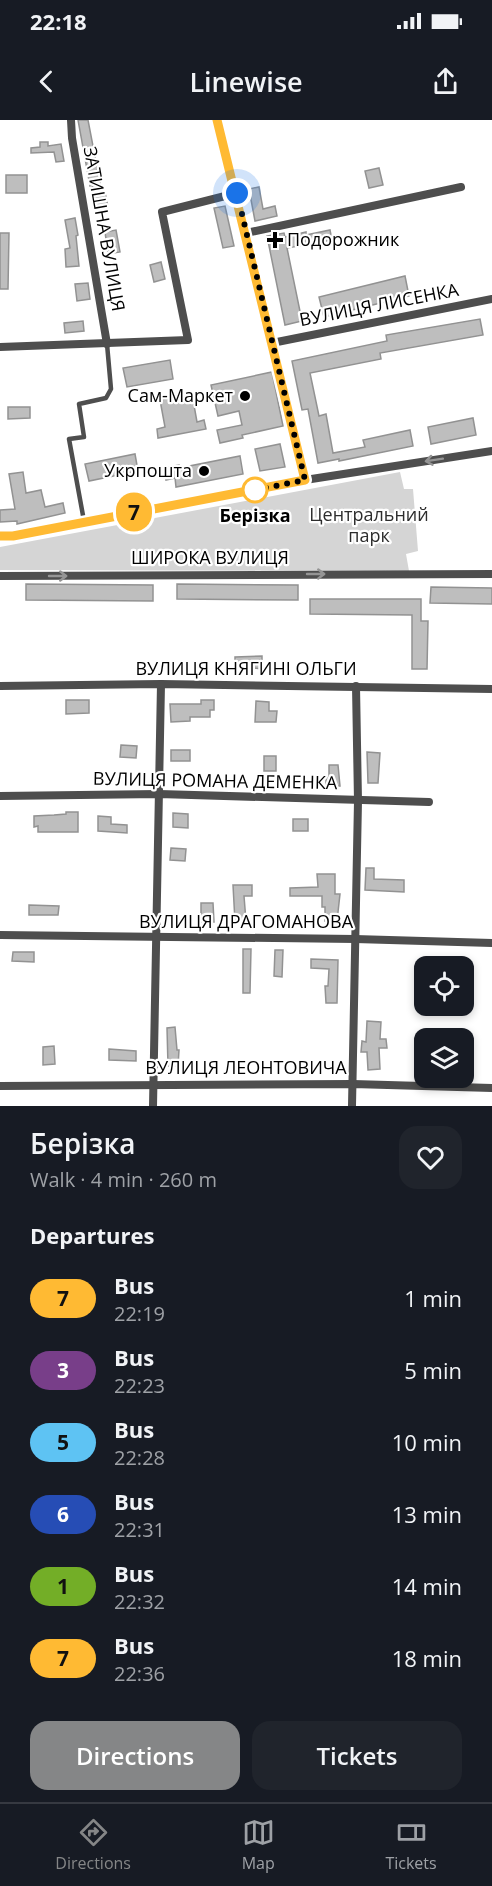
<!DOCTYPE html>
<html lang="en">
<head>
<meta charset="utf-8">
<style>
  :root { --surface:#171b24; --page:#20242c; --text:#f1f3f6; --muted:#9ea1a6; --line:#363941; --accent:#858687 }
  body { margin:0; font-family:"Open Sans",sans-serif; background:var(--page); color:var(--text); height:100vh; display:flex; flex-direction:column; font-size:22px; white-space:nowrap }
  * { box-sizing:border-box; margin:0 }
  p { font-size:20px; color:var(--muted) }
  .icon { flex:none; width:33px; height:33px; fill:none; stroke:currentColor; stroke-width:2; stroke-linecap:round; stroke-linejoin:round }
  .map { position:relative; height:986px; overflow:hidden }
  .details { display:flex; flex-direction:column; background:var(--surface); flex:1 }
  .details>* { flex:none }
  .badge { padding:0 12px; border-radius:20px; font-size:21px; line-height:39px }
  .fabs { position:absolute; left:414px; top:836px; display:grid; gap:12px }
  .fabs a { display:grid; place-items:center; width:60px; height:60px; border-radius:12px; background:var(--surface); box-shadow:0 3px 9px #0003; font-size:30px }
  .you { position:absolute; width:30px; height:30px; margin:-15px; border:4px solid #fff; border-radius:50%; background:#1a73e8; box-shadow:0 0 0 9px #1a73e833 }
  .map>.badge { position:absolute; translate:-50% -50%; box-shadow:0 0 0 3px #fff }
  h2 { padding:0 30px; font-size:22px; line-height:54px }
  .round { display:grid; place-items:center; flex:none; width:63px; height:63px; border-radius:18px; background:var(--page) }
  .summary { display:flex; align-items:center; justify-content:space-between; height:102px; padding:0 30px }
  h1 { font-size:28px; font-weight:600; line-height:45px }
  .button { display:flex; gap:12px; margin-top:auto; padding:12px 30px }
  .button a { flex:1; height:69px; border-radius:18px; background:var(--accent); color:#fff; font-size:24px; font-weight:600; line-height:69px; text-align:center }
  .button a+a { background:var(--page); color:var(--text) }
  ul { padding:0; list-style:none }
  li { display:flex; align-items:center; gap:18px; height:72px; padding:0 30px }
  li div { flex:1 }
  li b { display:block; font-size:22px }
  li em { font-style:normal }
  li .badge { min-width:66px; font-weight:700; text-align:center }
  .status { display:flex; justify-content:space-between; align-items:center; height:42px; padding:0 30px; background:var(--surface); direction:ltr }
  .status svg { height:16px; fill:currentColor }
  header { display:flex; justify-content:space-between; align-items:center; height:78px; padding:0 30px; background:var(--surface); font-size:27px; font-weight:600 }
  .tab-bar { display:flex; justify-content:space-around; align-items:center; height:84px; border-top:2px solid var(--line); background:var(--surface); font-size:16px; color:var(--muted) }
  .tab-bar a { display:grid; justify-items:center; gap:3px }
  .tab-bar .on { color:var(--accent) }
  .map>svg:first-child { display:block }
</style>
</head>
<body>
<div class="status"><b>22:18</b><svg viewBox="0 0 49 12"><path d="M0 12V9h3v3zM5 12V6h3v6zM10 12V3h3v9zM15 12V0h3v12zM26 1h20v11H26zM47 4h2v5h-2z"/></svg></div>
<header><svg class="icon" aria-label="back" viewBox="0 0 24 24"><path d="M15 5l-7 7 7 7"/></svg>Linewise<svg class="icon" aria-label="share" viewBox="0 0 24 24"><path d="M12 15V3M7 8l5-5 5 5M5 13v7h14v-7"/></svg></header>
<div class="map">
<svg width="492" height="986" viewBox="0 0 492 986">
  <rect width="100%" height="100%" fill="#fff"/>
  <path fill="#d5d5d5" d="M400 352 404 369H413L418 431 406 434 409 451 0 450V427Z"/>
  <g fill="#bebebe" stroke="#929292" stroke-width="1.5">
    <path d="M78 0H88L102 73 105 72 108 87 97 90 92 65 90 66Z"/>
    <path d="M40 22H48V26L61 24 64 41 56 42 54 32 31 33V28L40 27Z"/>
    <path d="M379 48 383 65 369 68 365 51Z"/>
    <rect x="6" y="55" width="21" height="18"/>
    <path d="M259 67 263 89 275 86 277 96 255 101 249 69Z"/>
    <path d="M225 86 234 126 223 128 214 88Z"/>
    <path d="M75 98 78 115 76 116 79 146 66 147 65 129 70 128 65 100Z"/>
    <path d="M116 110 120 132 108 134 105 112Z"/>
    <path d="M330 110 332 120 287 128 302 201 285 205 267 116 284 113 285 117 306 112V115Z"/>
    <path d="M0 113H9L8 169H0Z"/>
    <path d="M161 142 165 159 154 162 150 145Z"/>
    <path d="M405 156 409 176 324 197 319 177Z"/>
    <path d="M88 163 90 179 77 181 75 164Z"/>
    <path d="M480 199 483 215 380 233 381 239 310 253 319 296 326 294 333 333 365 327 363 320 410 310 413 326 339 341V339L318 343 308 289 302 290 292 241 387 221 386 215Z"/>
    <path d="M83 201 84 211 65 213 64 203Z"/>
    <path d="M170 240 173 259 127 267 123 248Z"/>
    <path d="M272 252 283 306 242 315 243 318 220 323 217 310 242 305 239 291 218 296 211 265Z"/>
    <path d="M192 274 197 302 204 300 206 309 158 318 157 309 165 307 160 280Z"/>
    <path d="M8 287H30V298L8 299Z"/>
    <path d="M473 298 476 315 431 324 428 307Z"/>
    <path d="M280 324 285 347 260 351 255 329Z"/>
    <path d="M135 334 138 351 89 361 85 344Z"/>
    <path d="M240 336 243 354 176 367 175 358 166 360 164 348 179 345V348Z"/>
    <path d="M23 352 26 373 41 370 45 387 63 383 65 393 17 404V401L0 402V390L15 389 9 354Z"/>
    <path d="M26 464 153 465V481L26 480Z"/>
    <path d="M177 464 298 465V480L177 479Z"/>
    <path d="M431 467 492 468V484L430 483Z"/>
    <path d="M310 479H421V501H428L427 549H412V495L310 494Z"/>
    <path d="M262 536V549L254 548V546H235V537Z"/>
    <path d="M66 580H89V593L66 594Z"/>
    <path d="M201 580H214V590H210V597H190V601L171 602 170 584H201Z"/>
    <path d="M256 581 269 582V591H277L276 602H255Z"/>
    <path d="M121 625 137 626 136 638 120 637Z"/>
    <rect x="171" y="630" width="19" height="11"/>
    <path d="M367 632 380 633 378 663H368Z"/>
    <rect x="264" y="636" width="12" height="15"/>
    <path d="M329 645H338L340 666H326V657H329Z"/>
    <path d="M66 692H78V712H38V706L34 707V696L54 695 66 694Z"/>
    <path d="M173 693 188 694V708L173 707Z"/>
    <path d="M98 696 111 697V704L127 705V713L98 711Z"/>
    <rect x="293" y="699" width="15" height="12"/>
    <path d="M171 728 186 729 185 741 170 740Z"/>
    <path d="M366 748H374V759L404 760V772L365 770Z"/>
    <path d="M317 754H335V774H340L337 801H325V787H322V776H290V768L318 767Z"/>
    <path d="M233 765H252V776H244L246 801 235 802Z"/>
    <path d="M201 783H213L214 802H201Z"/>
    <path d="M29 785 59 786 58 795H29Z"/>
    <path d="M243 829H251L250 873H243Z"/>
    <path d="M275 830H283L282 857 274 856Z"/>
    <path d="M13 832H34V842L12 841Z"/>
    <path d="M311 839 338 840 337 883H326L325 866H328L329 849 311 848Z"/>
    <path d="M367 901 381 902 380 919H386L387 928H379L380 949 368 950 367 932H361L362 921 366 922Z"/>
    <path d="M175 907 177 930H179L178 946H168L167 908Z"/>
    <path d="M54 926 55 944 43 945V927Z"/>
    <path d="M109 929 136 931V941L109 940Z"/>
  </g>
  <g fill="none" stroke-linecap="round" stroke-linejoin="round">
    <path stroke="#4e4e4e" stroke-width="4.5" d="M84 401 69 319 84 317 79 284 106 278 111 269 107 224"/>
    <g stroke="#4e4e4e" stroke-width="8">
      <path d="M71 0 72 18 107 224"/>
      <path d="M217 0 305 360"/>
      <path d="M246 113 461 67"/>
      <path d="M272 223 492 179"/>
      <path d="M0 227 188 220 162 92 237 73"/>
      <path d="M0 416H13L305 360 492 331"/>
      <path d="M0 456 492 454"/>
      <path d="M0 566 161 564 492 569"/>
      <path d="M0 676 159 674 429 682"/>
      <path d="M0 815 355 819 492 823"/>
      <path d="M0 966 353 964 492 968"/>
      <path d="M153 986 161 564"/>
      <path d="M352 986 358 681 356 566"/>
    </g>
  </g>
  <defs><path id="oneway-shaft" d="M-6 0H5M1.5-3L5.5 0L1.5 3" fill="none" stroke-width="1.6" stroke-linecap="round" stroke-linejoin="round" transform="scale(1.5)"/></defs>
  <g stroke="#959595">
    <use href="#oneway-shaft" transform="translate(434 340) rotate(171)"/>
    <use href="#oneway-shaft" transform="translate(316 454)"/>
    <use href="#oneway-shaft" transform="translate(58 456)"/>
  </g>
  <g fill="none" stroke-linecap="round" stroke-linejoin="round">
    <defs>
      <path id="line" d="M0 416H13L305 360 217 0"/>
    </defs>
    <use href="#line" stroke="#fff" stroke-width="14"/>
    <use href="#line" stroke="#ffba33" stroke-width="9"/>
    <path stroke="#000" stroke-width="6" stroke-dasharray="0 10.8" d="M237 73 305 360 255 370"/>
  </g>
  <g fill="#000" stroke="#fff" stroke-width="2">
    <path d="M272 111h6v6h6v6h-6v6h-6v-6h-6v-6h6z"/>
    <circle cx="245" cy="276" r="6"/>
    <circle cx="204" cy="351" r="6"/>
  </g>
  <circle fill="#fff" stroke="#ffba33" stroke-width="3" cx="255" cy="370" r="12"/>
  <g text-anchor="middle" stroke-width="4.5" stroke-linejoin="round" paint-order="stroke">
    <g font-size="18" fill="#000" stroke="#fff">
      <text transform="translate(104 109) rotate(80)" y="6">ЗАТИШНА ВУЛИЦЯ</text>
      <text transform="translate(379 185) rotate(-11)" y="6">ВУЛИЦЯ ЛИСЕНКА</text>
      <text x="210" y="444">ШИРОКА ВУЛИЦЯ</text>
      <text x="246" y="555">ВУЛИЦЯ КНЯГИНІ ОЛЬГИ</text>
      <text transform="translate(215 661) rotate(1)" y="6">ВУЛИЦЯ РОМАНА ДЕМЕНКА</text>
      <text x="246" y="808">ВУЛИЦЯ ДРАГОМАНОВА</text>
      <text x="246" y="954">ВУЛИЦЯ ЛЕОНТОВИЧА</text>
    </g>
    <g font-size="18" fill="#000" stroke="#fff" text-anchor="end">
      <text x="287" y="126" text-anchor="start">Подорожник</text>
      <text x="233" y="282">Сам-Маркет</text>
      <text x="192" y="357">Укрпошта</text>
    </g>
    <g font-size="18" fill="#2c2c2c" stroke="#fff">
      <text x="369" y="401">Центральний<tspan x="369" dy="21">парк</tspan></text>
    </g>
    <g font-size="18" font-weight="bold" fill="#000" stroke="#fff">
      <text x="255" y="402">Берізка</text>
    </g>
  </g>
</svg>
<div class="fabs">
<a><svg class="icon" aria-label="locate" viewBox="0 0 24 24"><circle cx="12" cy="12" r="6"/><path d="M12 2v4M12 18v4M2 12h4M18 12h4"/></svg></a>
<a><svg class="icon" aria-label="layers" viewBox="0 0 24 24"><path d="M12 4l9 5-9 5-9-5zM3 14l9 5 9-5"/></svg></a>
</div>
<div class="you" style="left:237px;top:73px"></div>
<b class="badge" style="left:134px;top:392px;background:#ffba33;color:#111">7</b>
</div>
<section class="details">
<div class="summary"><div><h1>Берізка</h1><p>Walk · 4 min · 260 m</p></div><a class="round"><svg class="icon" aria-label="heart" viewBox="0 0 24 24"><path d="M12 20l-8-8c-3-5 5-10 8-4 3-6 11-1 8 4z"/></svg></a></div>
<h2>Departures</h2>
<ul>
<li><span class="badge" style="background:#ffba33;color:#111">7</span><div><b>Bus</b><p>22:19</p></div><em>1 min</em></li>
<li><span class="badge" style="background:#783e89;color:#fff">3</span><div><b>Bus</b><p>22:23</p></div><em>5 min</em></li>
<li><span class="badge" style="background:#5ec3f3;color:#111">5</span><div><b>Bus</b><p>22:28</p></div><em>10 min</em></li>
<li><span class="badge" style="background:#264db5;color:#fff">6</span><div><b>Bus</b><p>22:31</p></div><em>13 min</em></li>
<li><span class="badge" style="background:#73ae27;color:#111">1</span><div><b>Bus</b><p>22:32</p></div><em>14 min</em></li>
<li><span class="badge" style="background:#ffba33;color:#111">7</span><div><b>Bus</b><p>22:36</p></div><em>18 min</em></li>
</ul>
<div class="button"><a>Directions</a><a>Tickets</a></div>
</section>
<nav class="tab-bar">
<a class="on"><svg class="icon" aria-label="directions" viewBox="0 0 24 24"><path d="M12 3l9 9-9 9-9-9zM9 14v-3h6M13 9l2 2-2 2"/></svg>Directions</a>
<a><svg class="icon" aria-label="map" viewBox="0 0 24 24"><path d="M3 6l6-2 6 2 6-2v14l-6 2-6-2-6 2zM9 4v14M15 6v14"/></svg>Map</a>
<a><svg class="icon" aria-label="tickets" viewBox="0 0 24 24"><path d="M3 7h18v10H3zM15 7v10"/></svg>Tickets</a>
</nav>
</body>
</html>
